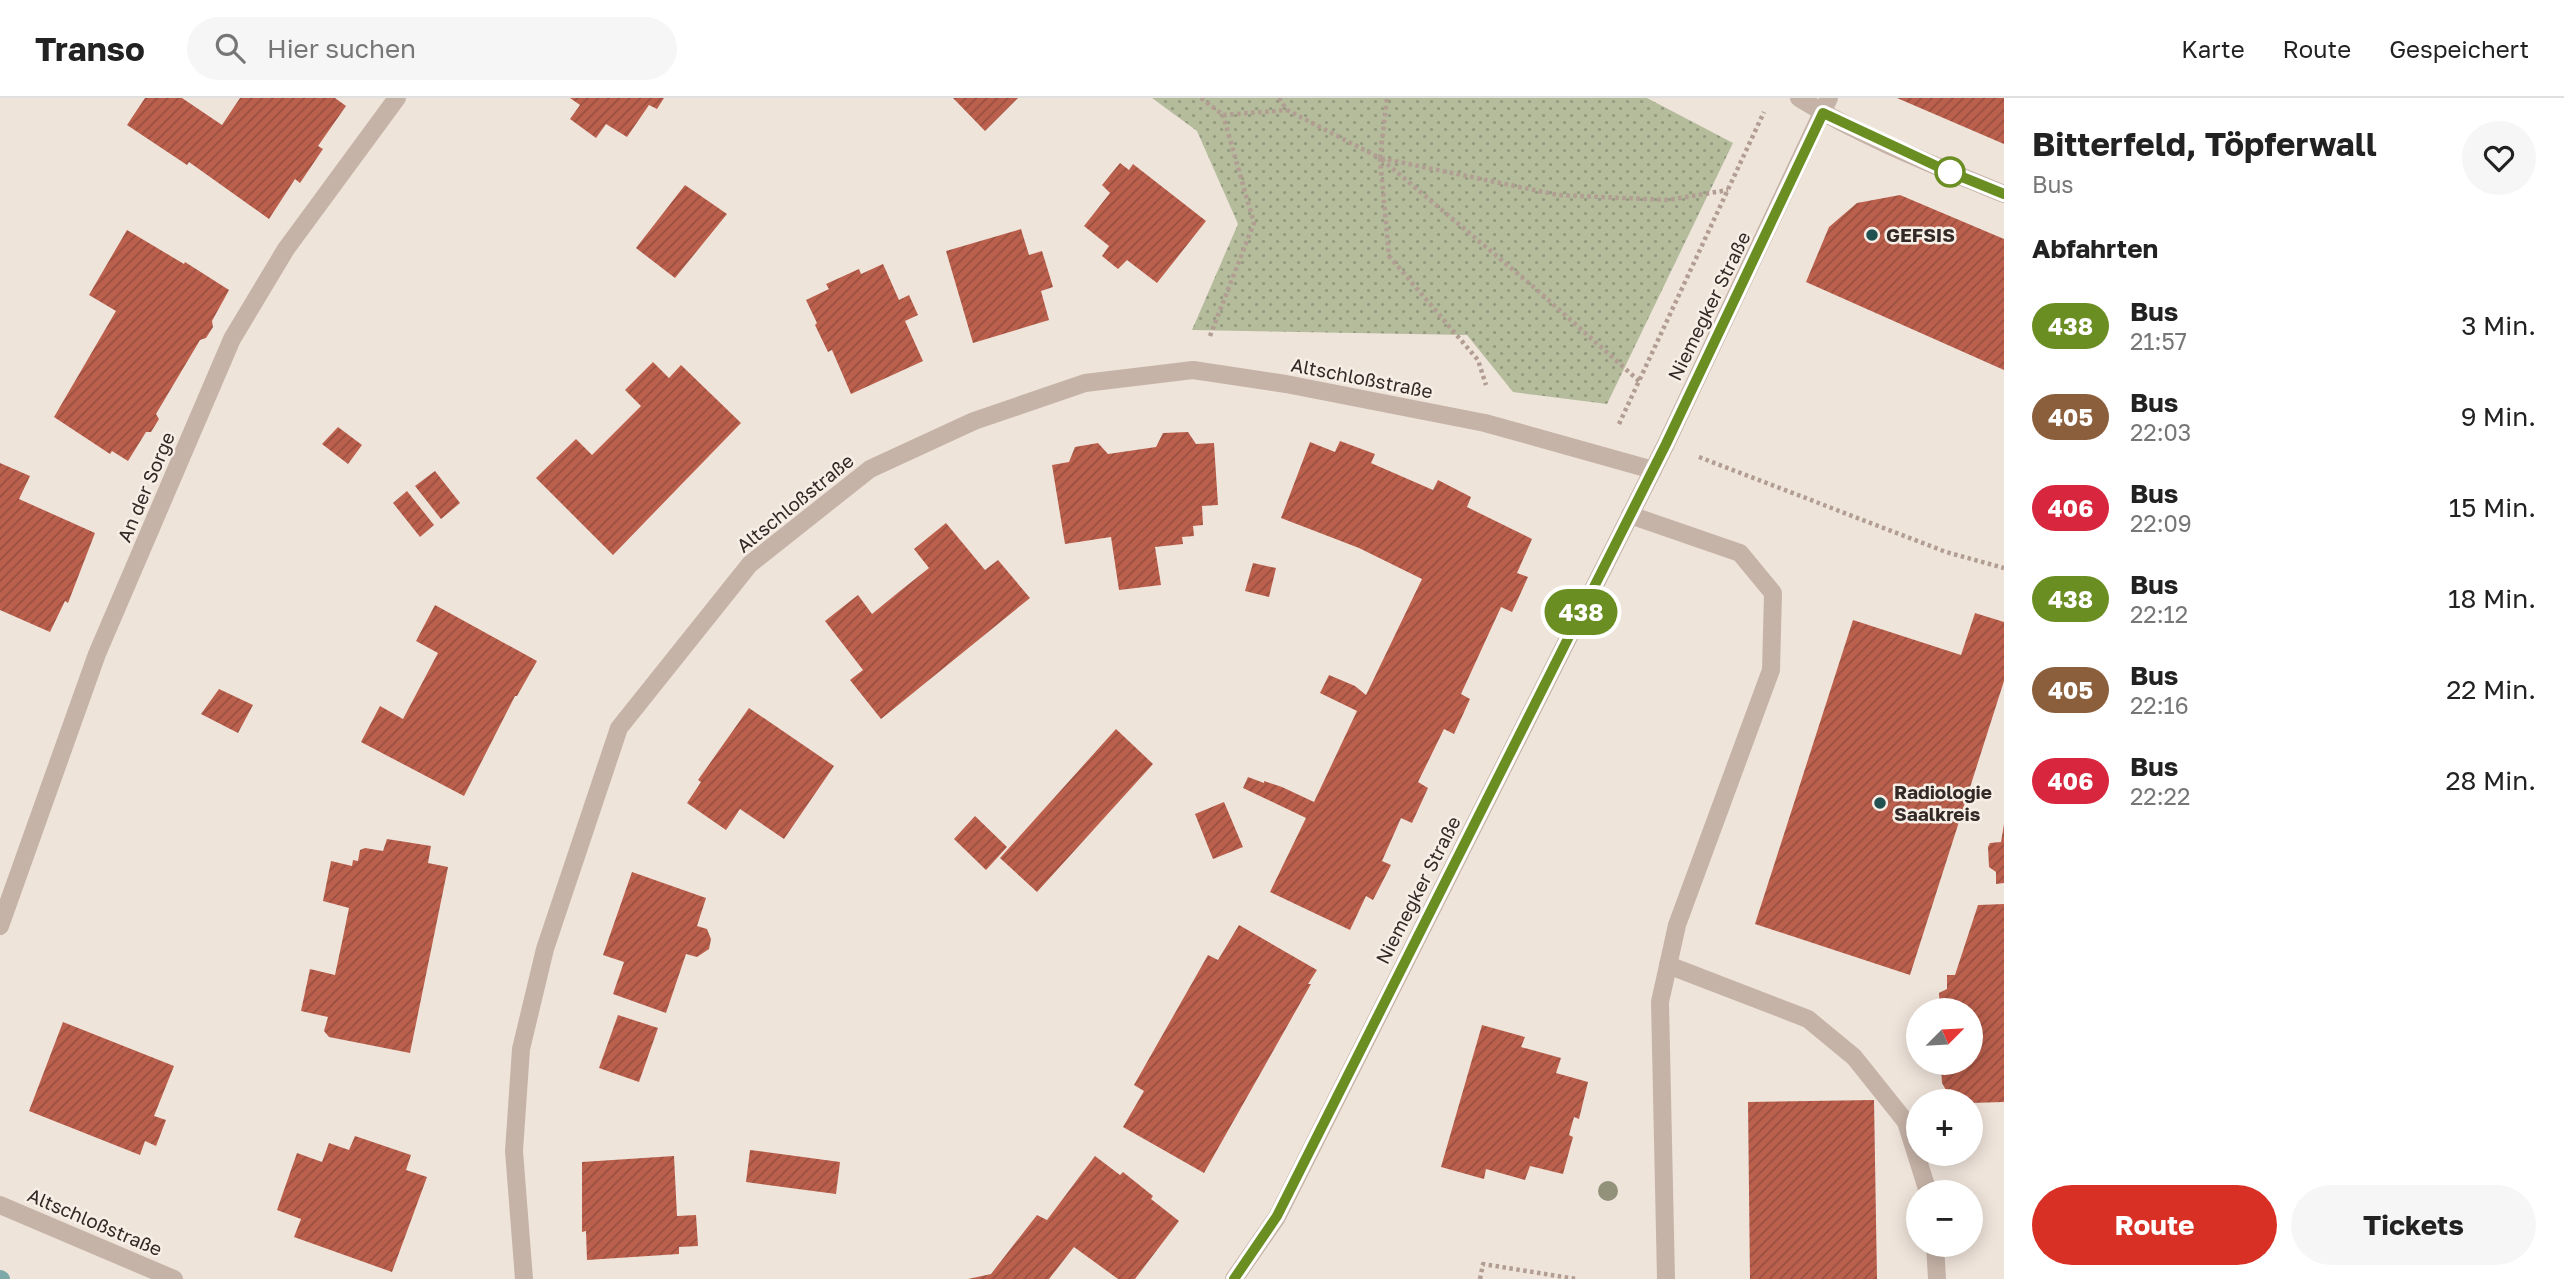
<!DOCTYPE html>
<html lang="de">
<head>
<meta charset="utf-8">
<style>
  :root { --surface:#fff; --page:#f6f6f6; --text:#222; --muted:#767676; --line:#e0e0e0; --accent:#d93025 }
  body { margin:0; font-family:"Golos Text",sans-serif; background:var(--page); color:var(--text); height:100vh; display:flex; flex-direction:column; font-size:26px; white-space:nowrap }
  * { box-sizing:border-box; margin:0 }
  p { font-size:23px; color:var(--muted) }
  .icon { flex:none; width:38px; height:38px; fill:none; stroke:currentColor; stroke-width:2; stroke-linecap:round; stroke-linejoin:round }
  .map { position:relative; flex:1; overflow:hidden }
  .details { display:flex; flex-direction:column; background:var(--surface); width:560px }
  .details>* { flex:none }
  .badge { padding:0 14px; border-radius:23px; font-size:24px; line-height:46px }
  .needle { width:46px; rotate:66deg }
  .tools { position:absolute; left:1906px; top:900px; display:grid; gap:14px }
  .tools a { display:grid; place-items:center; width:77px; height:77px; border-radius:50%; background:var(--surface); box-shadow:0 4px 18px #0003; font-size:35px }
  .map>.badge { position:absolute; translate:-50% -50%; box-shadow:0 0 0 4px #fff }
  h2 { padding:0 28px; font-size:26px; line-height:63px }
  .round { display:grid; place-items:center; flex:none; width:74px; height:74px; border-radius:37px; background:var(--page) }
  .summary { display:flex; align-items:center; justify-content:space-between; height:119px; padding:0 28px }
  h1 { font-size:33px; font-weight:700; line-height:52px }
  .primary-button { display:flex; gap:14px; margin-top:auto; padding:14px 28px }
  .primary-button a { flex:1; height:80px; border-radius:42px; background:var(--accent); color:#fff; font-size:28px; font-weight:700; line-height:80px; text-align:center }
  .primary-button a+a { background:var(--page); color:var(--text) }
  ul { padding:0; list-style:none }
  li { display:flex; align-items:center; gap:21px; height:91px; padding:0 28px }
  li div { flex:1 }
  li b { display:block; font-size:26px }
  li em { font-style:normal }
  li .badge { min-width:77px; font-weight:700; text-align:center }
  header { display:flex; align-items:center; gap:42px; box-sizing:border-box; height:98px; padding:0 35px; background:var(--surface); border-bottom:2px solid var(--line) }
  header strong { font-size:33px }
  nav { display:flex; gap:38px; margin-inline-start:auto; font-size:24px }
  .search { width:490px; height:63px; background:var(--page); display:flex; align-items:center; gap:18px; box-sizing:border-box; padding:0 24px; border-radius:38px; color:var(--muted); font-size:26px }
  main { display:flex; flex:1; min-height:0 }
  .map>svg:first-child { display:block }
</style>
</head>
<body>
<header>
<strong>Transo</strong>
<div class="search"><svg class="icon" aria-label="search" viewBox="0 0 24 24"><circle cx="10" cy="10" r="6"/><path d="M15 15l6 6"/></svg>Hier suchen</div>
<nav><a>Karte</a><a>Route</a><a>Gespeichert</a></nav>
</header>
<main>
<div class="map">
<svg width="2004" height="1181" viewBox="0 0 2004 1181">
  <defs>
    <pattern id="park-dots" width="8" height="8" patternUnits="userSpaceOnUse" patternTransform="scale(1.75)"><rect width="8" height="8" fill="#b4bc9c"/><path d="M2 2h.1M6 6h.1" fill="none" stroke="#93997f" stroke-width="1.8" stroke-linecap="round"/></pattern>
    <pattern id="building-hatch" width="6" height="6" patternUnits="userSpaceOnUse" patternTransform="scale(1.75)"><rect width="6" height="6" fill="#bb604d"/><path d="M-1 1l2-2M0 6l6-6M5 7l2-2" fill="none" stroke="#994f40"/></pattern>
  </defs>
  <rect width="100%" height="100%" fill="#efe4da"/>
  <path fill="url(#park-dots)" d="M1152 0H1647L1733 45 1607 306 1513 294 1467 237 1192 232 1238 126 1197 33Z"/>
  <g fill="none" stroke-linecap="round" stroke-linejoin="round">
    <path stroke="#7ca9a8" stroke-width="16" d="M0 1180 2 1181"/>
  </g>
  <g fill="url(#building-hatch)">
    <path d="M145 0H182L222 27 240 0H335L346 8 318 48 323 51 300 85 295 81 269 121 189 64 187 67 127 27Z"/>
    <path d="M570 0H664L657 11 649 7 627 39 606 26 596 40 570 21 580 7Z"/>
    <path d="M953 0H1018L985 33Z"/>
    <path d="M1897 0H2004V46Z"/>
    <path d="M1120 65 1129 72 1133 66 1206 123 1157 185 1127 162 1118 171 1102 158 1109 148 1084 128 1110 95 1102 87Z"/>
    <path d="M685 87 727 116 675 180 636 150Z"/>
    <path d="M1900 97 2004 141V272L1806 184 1829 129 1857 105Z"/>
    <path d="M1021 131 1029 157 1042 153 1053 189 1041 193 1049 222 973 245 946 153Z"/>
    <path d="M127 132 184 166 185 164 229 192 212 223 213 229 206 240 200 242 156 316 159 321 151 334H146L128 363 112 353 110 356 54 319 116 213 89 197Z"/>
    <path d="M883 166 899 202 909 197 918 217 905 223 923 263 851 296 832 252 828 254 815 227 817 225 806 202 829 191 826 186 859 171 861 176Z"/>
    <path d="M653 264 669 280 681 267 741 325 613 457 536 380 576 341 592 357 641 308 625 292Z"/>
    <path d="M338 329 362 347 348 366 322 346Z"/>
    <path d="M1188 334 1196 346 1214 345 1218 407 1202 408 1203 427 1193 428 1194 438 1182 439 1183 446 1155 449 1161 487 1119 492 1111 439 1065 446 1052 367 1069 364 1075 349 1098 345 1108 356 1156 349 1163 335Z"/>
    <path d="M1340 343 1375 356 1371 365 1433 392 1438 382 1471 399 1467 409 1532 441 1517 475 1528 479 1512 514 1501 509 1461 596 1470 601 1454 636 1444 631 1418 684 1428 690 1412 725 1401 720 1382 763 1391 767 1373 802 1366 798 1350 832 1270 794 1306 720 1243 690 1248 679 1264 685V683L1282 689 1314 704 1357 613 1320 595 1329 577 1355 588 1366 597 1422 481 1359 450 1281 420 1310 344 1335 354Z"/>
    <path d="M0 365 30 378 19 401 95 435 68 505 65 503 50 534 0 512Z"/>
    <path d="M435 373 460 405 441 421 415 388Z"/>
    <path d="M407 393 434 427 420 439 393 405Z"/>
    <path d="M946 425 985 472 998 462 1030 500 881 621 850 582 863 572 825 523 858 497 872 516 900 493 929 470 914 451Z"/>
    <path d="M1253 465 1276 470 1269 499 1245 493Z"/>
    <path d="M435 507 537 563 517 598H515L464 698 361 644 380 608 403 621 438 555 416 543Z"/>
    <path d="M1975 515 2004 524V583L1910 877 1755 826 1853 522 1961 557Z"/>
    <path d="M219 591 253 607 238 635 201 616Z"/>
    <path d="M749 610 834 668 784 741 740 711 726 732 687 705 701 684 698 682Z"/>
    <path d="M1116 631 1153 666 1037 794 1000 760Z"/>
    <path d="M1224 704 1243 749 1213 761 1195 716Z"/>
    <path d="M975 718 1007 749 986 772 954 741Z"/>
    <path d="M2004 726V785L1996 786V774L1989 769 1988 749 1990 745 2001 744Z"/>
    <path d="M387 741 431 748 428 765 448 769 410 955 329 939 324 933 328 919 301 913 310 871 335 877 342 844 349 810 323 803 331 763 352 768 353 762 358 763 360 752 365 750 383 753Z"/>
    <path d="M632 774 706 800 697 828 707 831 711 841 709 851 697 859 686 856 666 915 613 896 624 864 603 857Z"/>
    <path d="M2004 806V1004L1970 1005V1003H1951V991L1946 992 1942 985 1941 967 1943 964H1970V912H1940L1939 895 1947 891V877H1955L1978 807Z"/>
    <path d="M1239 827 1317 872 1308 886H1311L1204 1075 1123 1029 1144 993 1134 987 1208 857 1218 862Z"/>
    <path d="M618 917 658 930 639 984 599 970Z"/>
    <path d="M63 924 174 968 154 1018 166 1022 156 1048 145 1043 140 1057 29 1013Z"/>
    <path d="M1482 927 1525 939 1521 949 1561 960 1556 975 1588 984 1579 1021 1574 1019 1569 1037 1573 1039 1563 1076 1530 1068 1525 1082 1486 1071 1484 1081 1441 1069Z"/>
    <path d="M1874 1002 1877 1181H1750L1748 1004Z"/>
    <path d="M355 1038 411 1057 406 1072 427 1079 392 1174 294 1139 301 1121 277 1112 297 1055 322 1064 329 1045 349 1052Z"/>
    <path d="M750 1052 840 1064 836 1096 746 1084Z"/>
    <path d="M674 1058 677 1118 696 1117 698 1148 679 1149V1156L587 1162 586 1133 582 1134V1064Z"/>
    <path d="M1095 1058 1120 1077 1123 1074 1153 1098 1151 1101 1179 1123 1135 1181H1118L1074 1149 1049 1181H968L991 1176 1037 1117 1047 1122Z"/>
  </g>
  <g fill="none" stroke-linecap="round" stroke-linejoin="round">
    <g stroke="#b19d92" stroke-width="4.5" stroke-dasharray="3.5 3.5" stroke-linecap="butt">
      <path d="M1201 0 1223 17 1287 12"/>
      <path d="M1279 0 1287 12 1380 60 1387 0"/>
      <path d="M1380 60 1389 158 1478 262 1486 287"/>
      <path d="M1210 238 1254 125 1223 17"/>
      <path d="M1639 283 1536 191 1380 60 1558 97 1668 102 1728 92"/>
      <path d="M1619 326 1764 14"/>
      <path d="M1699 359 1946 454 2004 470"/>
      <path d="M1480 1181 1483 1166 1576 1181"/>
    </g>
    <g stroke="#c6b3a8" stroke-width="18">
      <path d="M1630 417 1740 455 1773 495 1771 572 1677 827 1660 904 1666 1181"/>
      <path d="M1668 867 1808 921 1854 959 1906 1024 1928 1094"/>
      <path d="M1935 1146 1937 1181"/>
    </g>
    <g stroke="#c6b3a8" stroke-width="18">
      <path d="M1799 0C1861 39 1936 68 2004 96"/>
      <path d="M0 828 97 556 232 241 286 151 397 0"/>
      <path d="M0 1107 174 1181"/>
      <path d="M524 1181 514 1053 521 951 545 851 619 630 750 466 870 371 974 323 1085 285 1193 272 1286 286 1485 325 1653 372"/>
      <path d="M1234 1181 1277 1119 1666 346 1829 0"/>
    </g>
  </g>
  <circle fill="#92927b" cx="1608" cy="1093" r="10"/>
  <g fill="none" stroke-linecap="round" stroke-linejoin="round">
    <defs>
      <path id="line" d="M1234 1181 1277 1118 1666 346 1823 15 1945 72 2004 96"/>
    </defs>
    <use href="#line" stroke="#fff" stroke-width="16"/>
    <use href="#line" stroke="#6b8e23" stroke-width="10"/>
  </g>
  <circle fill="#fff" stroke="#6b8e23" stroke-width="3.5" cx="1950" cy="74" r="14"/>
  <g fill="#215150" stroke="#f7eee6" stroke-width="2.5">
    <circle cx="1872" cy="137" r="7"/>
    <circle cx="1880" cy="705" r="7"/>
  </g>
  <g text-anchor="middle" stroke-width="5" stroke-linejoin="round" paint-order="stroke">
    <g font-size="19" font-weight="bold" fill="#332a27" stroke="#f7eee6" text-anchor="start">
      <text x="1886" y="144">GEFSIS</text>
      <text x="1894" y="701">Radiologie<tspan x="1894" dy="22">Saalkreis</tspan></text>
    </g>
    <g font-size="19" fill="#332a27" stroke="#f7eee6">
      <text transform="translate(1709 208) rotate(-64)" y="7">Niemegker Straße</text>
      <text transform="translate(1362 280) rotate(11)" y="7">Altschloßstraße</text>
      <text transform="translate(146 389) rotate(-67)" y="7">An der Sorge</text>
      <text transform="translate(795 405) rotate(-39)" y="7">Altschloßstraße</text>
      <text transform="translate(1418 792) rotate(-63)" y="7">Niemegker Straße</text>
      <text transform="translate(95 1124) rotate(23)" y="7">Altschloßstraße</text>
    </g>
  </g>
</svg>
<div class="tools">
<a><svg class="needle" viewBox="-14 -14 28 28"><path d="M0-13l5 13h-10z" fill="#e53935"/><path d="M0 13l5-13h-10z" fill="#767676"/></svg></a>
<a>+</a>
<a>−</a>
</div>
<b class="badge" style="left:1581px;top:514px;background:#6b8e23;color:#fff">438</b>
</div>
<section class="details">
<div class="summary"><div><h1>Bitterfeld, Töpferwall</h1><p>Bus</p></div><a class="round"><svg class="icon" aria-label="heart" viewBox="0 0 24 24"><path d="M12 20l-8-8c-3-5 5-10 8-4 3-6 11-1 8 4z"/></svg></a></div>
<h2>Abfahrten</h2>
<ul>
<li><span class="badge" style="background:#6b8e23;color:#fff">438</span><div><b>Bus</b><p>21:57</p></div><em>3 Min.</em></li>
<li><span class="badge" style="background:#8b5e3c;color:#fff">405</span><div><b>Bus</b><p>22:03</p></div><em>9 Min.</em></li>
<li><span class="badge" style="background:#d7263d;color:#fff">406</span><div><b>Bus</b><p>22:09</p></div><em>15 Min.</em></li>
<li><span class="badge" style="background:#6b8e23;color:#fff">438</span><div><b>Bus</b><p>22:12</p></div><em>18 Min.</em></li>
<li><span class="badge" style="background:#8b5e3c;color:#fff">405</span><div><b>Bus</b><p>22:16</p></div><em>22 Min.</em></li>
<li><span class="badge" style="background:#d7263d;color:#fff">406</span><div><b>Bus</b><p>22:22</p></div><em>28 Min.</em></li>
</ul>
<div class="primary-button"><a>Route</a><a>Tickets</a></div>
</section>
</main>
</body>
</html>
